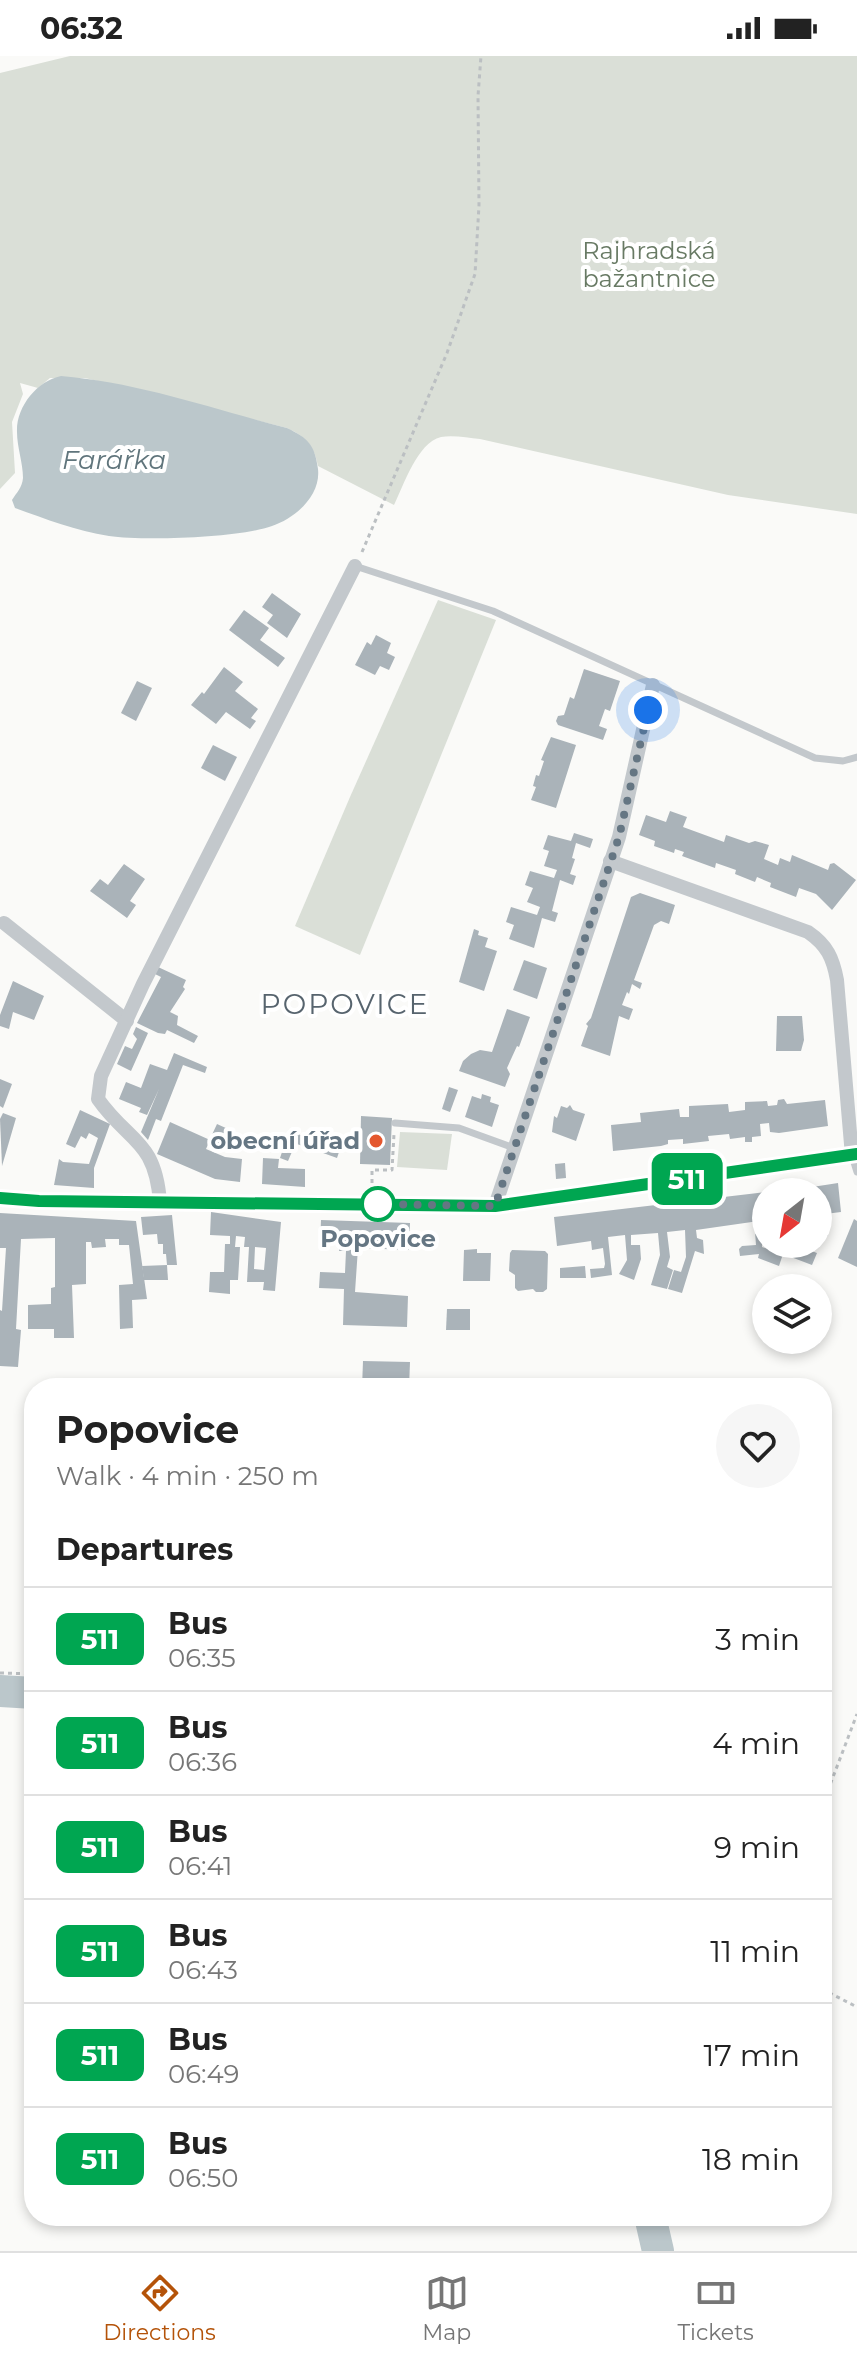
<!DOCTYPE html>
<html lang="en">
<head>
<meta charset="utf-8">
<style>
  :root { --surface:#fff; --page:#f6f6f6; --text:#222; --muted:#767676; --line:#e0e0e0; --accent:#b45309 }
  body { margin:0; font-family:Montserrat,sans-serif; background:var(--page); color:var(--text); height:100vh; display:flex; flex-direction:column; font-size:30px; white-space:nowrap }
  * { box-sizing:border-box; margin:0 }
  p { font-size:26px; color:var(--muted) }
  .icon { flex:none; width:44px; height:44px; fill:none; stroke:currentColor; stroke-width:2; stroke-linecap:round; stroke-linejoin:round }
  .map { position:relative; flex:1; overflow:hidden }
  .sheet { position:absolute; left:24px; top:1322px; width:808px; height:848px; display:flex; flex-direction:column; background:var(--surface); border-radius:32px; box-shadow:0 4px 12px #0003 }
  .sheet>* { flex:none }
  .badge { padding:0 16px; border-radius:12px; font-size:28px; line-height:52px }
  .needle { width:52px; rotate:211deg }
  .controls { position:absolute; left:752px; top:1122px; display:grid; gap:16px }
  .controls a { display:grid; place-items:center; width:80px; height:80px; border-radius:50%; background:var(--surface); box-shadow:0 4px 12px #0003; font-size:40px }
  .you { position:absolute; width:40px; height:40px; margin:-20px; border:6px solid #fff; border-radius:50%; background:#1a73e8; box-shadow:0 0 0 12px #1a73e833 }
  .map>.badge { position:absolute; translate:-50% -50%; box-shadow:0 0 0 4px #fff }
  h2 { padding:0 32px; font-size:30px; line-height:72px }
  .round { display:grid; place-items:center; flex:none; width:84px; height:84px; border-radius:42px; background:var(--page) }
  .summary { display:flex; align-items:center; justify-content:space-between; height:136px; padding:0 32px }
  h1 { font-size:38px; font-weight:700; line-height:60px }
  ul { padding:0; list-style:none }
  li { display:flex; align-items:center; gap:24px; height:104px; padding:0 32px; border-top:2px solid var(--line) }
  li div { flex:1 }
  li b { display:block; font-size:30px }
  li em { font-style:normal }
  li .badge { min-width:88px; font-weight:700; text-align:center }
  .status { display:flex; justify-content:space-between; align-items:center; height:56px; padding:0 40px; background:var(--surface); direction:ltr }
  .status svg { height:22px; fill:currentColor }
  .menu { display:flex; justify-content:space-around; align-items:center; height:112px; border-top:2px solid var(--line); background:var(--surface); font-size:22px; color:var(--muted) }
  .menu a { display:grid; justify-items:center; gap:4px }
  .menu .active { color:var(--accent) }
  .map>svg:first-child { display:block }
</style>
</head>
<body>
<div class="status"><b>06:32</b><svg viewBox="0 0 49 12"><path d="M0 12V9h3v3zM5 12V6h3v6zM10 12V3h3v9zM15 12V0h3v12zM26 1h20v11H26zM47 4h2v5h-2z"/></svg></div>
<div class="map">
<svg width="857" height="2195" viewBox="0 0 857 2195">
  <rect width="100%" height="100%" fill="#fafaf8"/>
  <g fill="#dadfd7">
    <path d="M70 0H857V458L728 439 480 383C468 382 454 379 441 381 417 387 404 429 394 449L318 410C314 389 306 381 287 372L85 322H50L38 332 20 327 23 338 12 366 15 417 0 433V17Z"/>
    <path d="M438 544 496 564 360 899 295 870 350 741Z"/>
    <path d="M400 1076 452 1078 447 1114 397 1111Z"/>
  </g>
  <path fill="#bbc7cb" d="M61 320C137 326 213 353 287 372 308 382 315 389 318 413 321 439 296 462 272 470 239 482 144 485 109 480 76 475 46 463 15 452L12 444C17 436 22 432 23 422 23 407 17 391 17 376 16 351 37 325 61 320Z"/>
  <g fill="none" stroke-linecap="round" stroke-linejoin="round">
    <g stroke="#bbc7cb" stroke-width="32">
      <path d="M0 1635 34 1637"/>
      <path d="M650 2160 658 2195"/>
    </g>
  </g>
  <g fill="#aab3b9" fill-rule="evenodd">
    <path d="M272 537 301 558 287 582 267 567 273 559 262 551Z"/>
    <path d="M244 554 269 572 260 584 285 602 278 611 229 574Z"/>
    <path d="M376 579 391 587 387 597 395 601 389 614 380 610 375 619 355 609 367 586 371 589Z"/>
    <path d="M224 611 243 626 235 635 258 653 251 662 256 665 250 673 226 656 216 668 191 649 202 636 204 638Z"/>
    <path d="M584 613 620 625 610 655 605 653 599 670 607 673 603 684 558 669 556 665 558 660 564 659 570 641 574 643Z"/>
    <path d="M137 625 152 632 136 665 121 657Z"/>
    <path d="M551 681 576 689 556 752 531 744 536 731 533 730 536 719 539 720 544 705 541 704Z"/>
    <path d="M213 689 237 701 225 725 201 712Z"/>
    <path d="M670 755 687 761 683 771 724 786 726 779 749 787 755 785 769 789 764 803 778 809 780 802 790 806 792 799 828 814 830 808 834 807 856 824 832 854 816 838 799 832 796 841 770 831 771 827 757 821 755 826 735 818 736 814 716 807 715 812 682 800 684 796 675 793 674 797 654 790 655 785 639 779 646 759 666 766Z"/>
    <path d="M574 777 593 783 590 792 576 787 572 802 575 803 570 818 576 820 573 829 560 824 552 855 558 857 555 866 542 862 534 892 509 883 514 869 506 866 511 851 537 859 540 851 527 846 533 832 525 829 530 815 554 822 557 814 544 810 549 795 543 793 548 779 571 785Z"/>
    <path d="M124 808 145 823 130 845 136 849 127 862 90 835 100 823 108 829Z"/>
    <path d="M640 837 675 849 669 868 661 865 654 869 634 924 642 927 640 933 632 928 629 938 627 936 622 949 633 953 629 964 619 960 610 1000 581 990 588 970 586 968 591 962 631 841Z"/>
    <path d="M474 873 479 875 478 879 488 882 485 891 497 895 484 935 459 926Z"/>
    <path d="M524 904 547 912 537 943 513 934Z"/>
    <path d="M158 911 186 924 183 931 185 933 170 956 178 960 177 969 198 980 194 987 167 974 165 978 158 977 137 967 161 921 155 918Z"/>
    <path d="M13 925 44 940 34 964 13 956 9 973 0 970V959Z"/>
    <path d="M507 953 530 961 519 991 517 990 507 1012 510 1018 505 1031 459 1015 463 1005 471 998 480 994 492 996Z"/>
    <path d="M777 960H802L804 984 801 995H776Z"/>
    <path d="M136 971 148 977 131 1015 117 1008 125 990 132 993 137 983 133 978Z"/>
    <path d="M174 997 207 1011 205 1017 183 1009 161 1065 156 1063 148 1084 141 1076 159 1033 147 1059 139 1056 141 1052 119 1043 126 1026 141 1032 150 1008 167 1014Z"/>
    <path d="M0 1023 12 1028 3 1052 0 1050Z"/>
    <path d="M449 1031 458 1034 450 1056 442 1053Z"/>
    <path d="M482 1038 491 1041 490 1046 499 1049 492 1071 465 1061 472 1040 481 1043Z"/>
    <path d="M784 1043 787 1048 825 1044 828 1070 779 1077 770 1076 769 1067 760 1068 761 1080 752 1081V1086H745V1081L730 1083 729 1078 708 1080 709 1085 683 1088V1083L668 1084V1088L661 1090 613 1095 611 1069 641 1066 640 1057 679 1053 680 1061H689V1050L728 1048 729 1056 745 1054V1046L767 1045 768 1050 777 1049 778 1044Z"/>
    <path d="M570 1049 573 1054 585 1058 576 1085 552 1076 554 1060 557 1062 561 1050 567 1052Z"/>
    <path d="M80 1054 110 1068 94 1112V1132L54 1129 59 1103 63 1106 89 1108 98 1082 89 1077 86 1083 81 1080 75 1092 66 1088Z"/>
    <path d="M3 1057 16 1062 2 1110 0 1063Z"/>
    <path d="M361 1060 392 1062 390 1109 360 1108Z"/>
    <path d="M170 1066 210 1084 206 1093 225 1101 242 1103 240 1126 215 1123 157 1098Z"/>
    <path d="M217 1068 228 1073 221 1088 210 1083Z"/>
    <path d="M290 1075 311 1083 308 1092 286 1084Z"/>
    <path d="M315 1084 340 1093 337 1102 312 1093Z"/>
    <path d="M285 1087 294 1091 288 1105 280 1102Z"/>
    <path d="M263 1102 279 1103 278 1112 305 1113V1131L262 1128Z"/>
    <path d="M565 1107 566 1122 556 1123 555 1108Z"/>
    <path d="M838 1127 841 1156 825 1158 828 1180 821 1181 818 1136H780Z"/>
    <path d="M766 1136V1164L696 1174 697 1182 703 1184 704 1198 695 1195 682 1237 668 1233 674 1214 681 1216 686 1201 685 1174 667 1176 670 1201 667 1211 673 1214 667 1233 651 1229 660 1199 658 1177 631 1179V1189H640L641 1203 634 1224 619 1218 627 1204 625 1179 608 1181 612 1219 591 1222 590 1213 604 1212 605 1208 603 1192 592 1194 591 1185 557 1190 554 1161Z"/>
    <path d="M211 1156 281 1166 275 1235 263 1234 264 1226H247L249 1191H244L245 1181 236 1180 235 1191H240L238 1224H230V1238L209 1236 210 1216H224L225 1188H230V1180L210 1179ZM255 1191 266 1192 264 1214 254 1213Z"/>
    <path d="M0 1157 136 1165 147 1243 132 1244 133 1272 120 1273 119 1229 133 1228 129 1189H119V1183H105L106 1191 92 1192 91 1186H86V1228L72 1229 74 1282H54V1273H28V1249L51 1248V1232L55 1231V1182L21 1183 16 1273 21 1274 18 1311 0 1310V1254L2 1255 6 1192H0Z"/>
    <path d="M172 1159 177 1209H167L166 1198H163V1188H158L157 1178 143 1179 141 1161Z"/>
    <path d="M854 1163 857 1165V1211L838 1202Z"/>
    <path d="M321 1164 410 1167 409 1194 358 1192 355 1236 408 1240 407 1271 343 1269 344 1233 319 1232 320 1216 345 1217 346 1195H339L340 1189 320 1188Z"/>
    <path d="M762 1175V1191L777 1196 779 1188H793L817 1197 812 1209 783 1198 779 1210 758 1202 759 1198 740 1200 739 1193 742 1190 756 1189 755 1176Z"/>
    <path d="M477 1193V1197H491L490 1225H463L464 1194Z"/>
    <path d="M512 1194 545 1195 548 1198 547 1233 543 1236H536L533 1233 518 1235 515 1232V1219L509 1215 510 1197Z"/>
    <path d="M167 1209 168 1224H144L142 1210Z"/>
    <path d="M585 1210 586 1222H560V1212Z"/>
    <path d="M447 1253H470V1274H446Z"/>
    <path d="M363 1305 410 1306 409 1332H362Z"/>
  </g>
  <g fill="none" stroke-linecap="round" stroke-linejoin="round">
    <g stroke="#bbbfc2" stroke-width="3" stroke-dasharray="4 4" stroke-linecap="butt">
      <path d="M362 496 447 297 475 218 479 149 478 40 481 0"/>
      <path d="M372 1135V1114H392L394 1078"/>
      <path d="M0 1617 34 1618"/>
      <path d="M822 1750 857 1658"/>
      <path d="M822 1933 857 1951"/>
    </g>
    <g stroke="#c3c8cc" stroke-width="7">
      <path d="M355 510 493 555 815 702 843 705 857 701"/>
      <path d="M395 1067 459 1072 514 1092"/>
      <path d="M852 1100 857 1116"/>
    </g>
    <g stroke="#c3c8cc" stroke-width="14">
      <path d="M610 805 808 876C827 889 833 902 837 924L852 1100"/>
      <path d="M4 867 127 965"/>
      <path d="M0 1142 39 1145 495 1150 857 1098"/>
      <path d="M160 1146C155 1083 129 1087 98 1043L101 1020 143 928 355 510"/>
      <path d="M495 1150 619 781 653 629"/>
    </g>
  </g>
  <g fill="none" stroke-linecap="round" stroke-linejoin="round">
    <defs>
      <path id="line" d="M0 1142 39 1145 495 1150 857 1098"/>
    </defs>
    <use href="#line" stroke="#fff" stroke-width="18"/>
    <use href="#line" stroke="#00a651" stroke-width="12"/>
    <path stroke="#657683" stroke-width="8" stroke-dasharray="0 14.4" d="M378 1148H369L495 1150 619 781 648 654"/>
  </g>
  <circle fill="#e4572e" stroke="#fff" stroke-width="3" cx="376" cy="1085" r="8"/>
  <circle fill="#fff" stroke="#00a651" stroke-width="4" cx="378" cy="1148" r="16"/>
  <g text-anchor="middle" stroke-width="8" stroke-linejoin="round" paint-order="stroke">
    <g font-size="24" fill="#687a64" stroke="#fff">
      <text x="649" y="203">Rajhradská<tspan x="649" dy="28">bažantnice</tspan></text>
    </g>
    <g font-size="24" font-weight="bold" fill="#657683" stroke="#fff" text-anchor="end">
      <text x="360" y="1093">obecní úřad</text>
    </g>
    <g font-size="24" font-weight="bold" fill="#657683" stroke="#fff">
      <text x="378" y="1191">Popovice</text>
    </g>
    <g font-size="26" font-style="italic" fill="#60757c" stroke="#fff">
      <text x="114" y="413">Farářka</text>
    </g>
    <g font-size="28" letter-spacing="2" fill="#57646e" stroke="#fff">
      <text x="345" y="958">POPOVICE</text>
    </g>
  </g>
</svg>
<div class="controls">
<a><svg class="needle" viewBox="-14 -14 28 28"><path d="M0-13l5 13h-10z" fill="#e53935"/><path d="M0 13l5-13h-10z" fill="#767676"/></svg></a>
<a><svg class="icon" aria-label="layers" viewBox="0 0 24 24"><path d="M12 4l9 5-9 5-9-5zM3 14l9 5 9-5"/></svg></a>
</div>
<div class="you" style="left:648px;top:654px"></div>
<b class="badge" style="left:687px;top:1123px;background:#00a651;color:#fff">511</b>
<section class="sheet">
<div class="summary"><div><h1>Popovice</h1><p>Walk · 4 min · 250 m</p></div><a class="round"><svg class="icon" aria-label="heart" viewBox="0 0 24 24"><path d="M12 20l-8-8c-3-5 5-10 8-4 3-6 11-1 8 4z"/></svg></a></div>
<h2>Departures</h2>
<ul>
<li><span class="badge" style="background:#00a651;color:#fff">511</span><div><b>Bus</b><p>06:35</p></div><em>3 min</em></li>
<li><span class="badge" style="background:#00a651;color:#fff">511</span><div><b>Bus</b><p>06:36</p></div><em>4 min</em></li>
<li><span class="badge" style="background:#00a651;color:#fff">511</span><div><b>Bus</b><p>06:41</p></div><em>9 min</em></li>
<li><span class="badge" style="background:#00a651;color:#fff">511</span><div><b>Bus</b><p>06:43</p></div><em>11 min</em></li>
<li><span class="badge" style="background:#00a651;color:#fff">511</span><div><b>Bus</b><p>06:49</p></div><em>17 min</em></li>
<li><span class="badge" style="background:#00a651;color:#fff">511</span><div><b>Bus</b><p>06:50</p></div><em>18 min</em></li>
</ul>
</section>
</div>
<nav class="menu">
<a class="active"><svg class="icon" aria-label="directions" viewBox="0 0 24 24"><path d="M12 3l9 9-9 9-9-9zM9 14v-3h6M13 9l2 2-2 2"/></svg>Directions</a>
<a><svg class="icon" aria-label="map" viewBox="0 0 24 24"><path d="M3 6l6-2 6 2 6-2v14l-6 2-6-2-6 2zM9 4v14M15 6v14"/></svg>Map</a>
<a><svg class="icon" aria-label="tickets" viewBox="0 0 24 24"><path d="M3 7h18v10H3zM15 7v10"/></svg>Tickets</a>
</nav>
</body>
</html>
